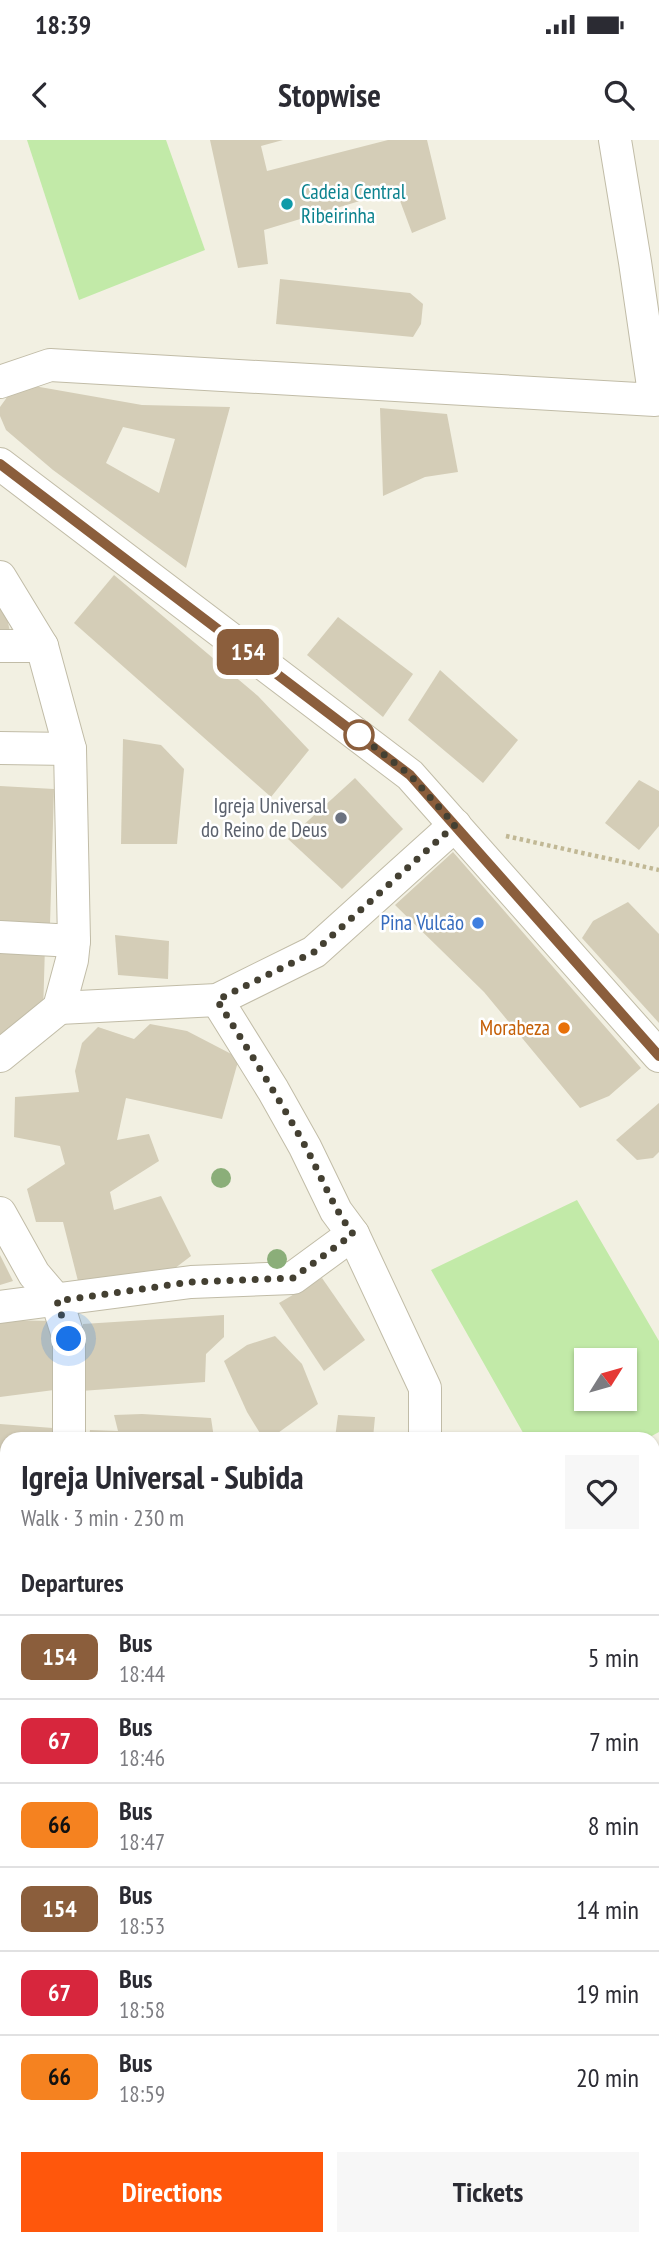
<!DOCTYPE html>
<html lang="en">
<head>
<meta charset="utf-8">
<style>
  :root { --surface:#fff; --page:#f7f7f7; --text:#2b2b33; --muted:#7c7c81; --line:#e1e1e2; --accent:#ff570c }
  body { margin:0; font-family:"PT Sans Narrow",sans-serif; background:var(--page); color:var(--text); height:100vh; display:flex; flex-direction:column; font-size:26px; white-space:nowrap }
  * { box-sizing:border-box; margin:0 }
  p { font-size:23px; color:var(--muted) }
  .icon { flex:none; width:38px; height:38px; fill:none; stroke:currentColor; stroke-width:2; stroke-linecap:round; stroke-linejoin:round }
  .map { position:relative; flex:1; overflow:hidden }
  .side { position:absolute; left:0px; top:1292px; width:660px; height:814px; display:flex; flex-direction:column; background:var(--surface); border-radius:21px 21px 0 0; box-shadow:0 2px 5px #0004 }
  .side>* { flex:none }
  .badge { padding:0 14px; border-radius:10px; font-size:24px; line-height:46px }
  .needle { width:46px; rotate:53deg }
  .controls { position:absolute; left:574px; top:1208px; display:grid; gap:14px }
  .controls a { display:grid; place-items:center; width:63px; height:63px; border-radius:0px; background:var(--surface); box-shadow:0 2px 5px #0004; font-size:35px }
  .you { position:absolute; width:35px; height:35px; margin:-18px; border:5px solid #fff; border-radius:50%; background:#1a73e8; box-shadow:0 0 0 10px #1a73e833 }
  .map>.badge { position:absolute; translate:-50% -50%; box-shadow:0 0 0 4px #fff }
  h2 { padding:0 21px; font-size:26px; line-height:63px }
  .round { display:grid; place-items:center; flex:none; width:74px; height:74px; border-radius:0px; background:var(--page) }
  .headline { display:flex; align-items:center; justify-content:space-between; height:119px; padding:0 21px }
  h1 { font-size:33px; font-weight:600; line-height:52px }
  .primary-button { display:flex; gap:14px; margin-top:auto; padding:14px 21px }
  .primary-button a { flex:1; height:80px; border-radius:0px; background:var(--accent); color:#fff; font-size:28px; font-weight:600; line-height:80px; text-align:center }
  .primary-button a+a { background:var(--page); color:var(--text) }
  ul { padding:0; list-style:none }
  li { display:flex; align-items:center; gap:21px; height:84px; padding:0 21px; border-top:2px solid var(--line) }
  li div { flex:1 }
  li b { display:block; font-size:26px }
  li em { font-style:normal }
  li .badge { min-width:77px; font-weight:700; text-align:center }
  .status { display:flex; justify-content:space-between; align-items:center; height:49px; padding:0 35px; background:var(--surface); direction:ltr }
  .status svg { height:19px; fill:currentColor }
  header { display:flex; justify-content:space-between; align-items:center; height:91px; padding:0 21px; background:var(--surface); font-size:32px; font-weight:600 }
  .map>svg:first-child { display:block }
</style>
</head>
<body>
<div class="status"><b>18:39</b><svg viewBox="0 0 49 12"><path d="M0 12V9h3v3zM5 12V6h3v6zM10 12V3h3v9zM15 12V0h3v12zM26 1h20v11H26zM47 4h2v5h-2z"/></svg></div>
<header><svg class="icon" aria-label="back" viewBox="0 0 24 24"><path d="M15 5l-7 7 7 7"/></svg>Stopwise<svg class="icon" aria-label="search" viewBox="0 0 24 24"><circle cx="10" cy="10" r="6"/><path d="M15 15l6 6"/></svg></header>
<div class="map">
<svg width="659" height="2104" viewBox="0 0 659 2104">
  <rect width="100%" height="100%" fill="#f2f0e2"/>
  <g fill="#c2eaa8" fill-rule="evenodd">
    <path d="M27 0H166L205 110 79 160Z"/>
    <path d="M577 1060 659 1201V1292L648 1298H526L431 1130ZM586 1220H625V1258H586Z"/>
  </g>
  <g fill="#d4cdb7" fill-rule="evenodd">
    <path d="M210 0H283L261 6 267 31 388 0H427L446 79 412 93 396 50 264 90 268 124 238 128Z"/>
    <path d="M280 139 410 153 423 164 421 184 413 197 276 184Z"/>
    <path d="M34 246 142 265 230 267 186 428 53 330 6 290 0 276V267L10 253ZM123 287 175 299 159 353 106 323Z"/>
    <path d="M380 268 447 274 458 332 425 337 383 356Z"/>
    <path d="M114 435 258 556 309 610 271 657 74 483Z"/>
    <path d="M0 460H3L11 496H0Z"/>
    <path d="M338 477 413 534 383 577 307 515Z"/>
    <path d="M440 530 518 600 483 643 408 580Z"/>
    <path d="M123 599 161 605 184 629 177 704H121Z"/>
    <path d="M355 638 403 689 342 749 288 699Z"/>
    <path d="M639 640 659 651V686L639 710 605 683Z"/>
    <path d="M0 646 54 649 50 785 0 784Z"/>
    <path d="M453 712 641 928 609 956 580 968 484 852 395 765Z"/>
    <path d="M628 762 659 794V883L582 798 593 781Z"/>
    <path d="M115 795 169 801 168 839 118 835Z"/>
    <path d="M0 804 45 806 43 874 0 908Z"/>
    <path d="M150 884 187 891 239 918 222 979 126 958 117 1000 149 994 159 1021 110 1052 114 1070 161 1056 191 1116 162 1138 79 1145 63 1082H36L27 1049 65 1024 60 1006 14 997 15 957 79 952 75 931 82 903 98 887 134 899Z"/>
    <path d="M659 963V1012L653 1018 637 1020 616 1000Z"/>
    <path d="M0 1115 13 1141 0 1145Z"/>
    <path d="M322 1138 365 1200 324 1231 279 1163Z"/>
    <path d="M224 1175V1197L206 1214 205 1242 81 1251 83 1184Z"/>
    <path d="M0 1180 54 1181V1250L0 1257Z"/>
    <path d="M275 1196 302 1224 318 1264 271 1298H263L247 1272 224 1221 247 1205Z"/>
    <path d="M142 1274 211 1278 214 1298H89L90 1290 118 1291 114 1275Z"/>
    <path d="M338 1275 375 1277 373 1298H335Z"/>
    <path d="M0 1284 53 1288 52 1298H7V1337H0Z"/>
    <path d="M0 1361 7 1362V1404L0 1401Z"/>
    <path d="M0 1439 7 1441V1500H0Z"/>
    <path d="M0 1529 7 1530V1577L0 1575Z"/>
    <path d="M0 1634 7 1636V1650L1 1674Z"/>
    <path d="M659 1690V1730L653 1717V1693Z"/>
    <path d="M0 1750 7 1753V1805L0 1802Z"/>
    <path d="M0 1872 7 1875V1883L0 1900Z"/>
    <path d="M653 1966 659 1977V1987L653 1991Z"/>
    <path d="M659 2082V2104H652L648 2098H653V2086Z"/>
  </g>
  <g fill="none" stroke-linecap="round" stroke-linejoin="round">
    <defs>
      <g id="street">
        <path d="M0 242 50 225 655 260 635 122 615 0"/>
        <path d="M0 324 410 635 659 916"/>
        <path d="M0 437 42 506 70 609 74 801 72 820 59 868 0 916"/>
        <path d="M0 506H42"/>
        <path d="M0 608 70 609"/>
        <path d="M0 797 74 801"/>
        <path d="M217 860 273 950 305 1007 336 1071 353 1094 425 1248V1298"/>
        <path d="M59 868 217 860 314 812 455 685"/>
        <path d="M0 1073 34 1134 57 1161 69 1199V1298"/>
        <path d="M0 1167 191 1142 293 1138 353 1094"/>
        <path d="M0 1353H7"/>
        <path d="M0 1431 7 1434"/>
        <path d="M0 1513 7 1515"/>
        <path d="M0 1603 7 1606"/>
        <path d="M0 1713 7 1715"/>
        <path d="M0 1824 7 1827"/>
        <path d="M488 2098 489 2104"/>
      </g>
    </defs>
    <use href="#street" stroke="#c1bca7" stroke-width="34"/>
    <g stroke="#c1b895" stroke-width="4.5" stroke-dasharray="3.5 3.5" stroke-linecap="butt">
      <path d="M506 696 659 730"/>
      <path d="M653 1896 659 1904"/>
      <path d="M527 2098 532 2104"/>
    </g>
    <use href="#street" stroke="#fff" stroke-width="32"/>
  </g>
  <g fill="#8bae79">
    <circle cx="221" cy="1038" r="10"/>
    <circle cx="277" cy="1119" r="10"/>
  </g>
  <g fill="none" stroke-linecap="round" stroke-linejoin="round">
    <defs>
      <path id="line" d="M0 324 410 635 659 916"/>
    </defs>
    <use href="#line" stroke="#fff" stroke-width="16"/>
    <use href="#line" stroke="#8b5e3c" stroke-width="10"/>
    <path stroke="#444032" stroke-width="7" stroke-dasharray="0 12.6" d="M69 1199 57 1161 191 1142 293 1138 353 1094C332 1066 321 1035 304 1004 277 955 247 908 217 860L314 812 455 685 410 635 359 595"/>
  </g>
  <circle fill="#0f9aa8" stroke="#fff" stroke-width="2.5" cx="287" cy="64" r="7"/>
  <circle fill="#fff" stroke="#8b5e3c" stroke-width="3.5" cx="359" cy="595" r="14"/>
  <circle fill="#6b7280" stroke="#fff" stroke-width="2.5" cx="341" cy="678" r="7"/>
  <circle fill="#3f7fe0" stroke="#fff" stroke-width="2.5" cx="478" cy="783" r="7"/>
  <circle fill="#e8710a" stroke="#fff" stroke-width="2.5" cx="564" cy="888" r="7"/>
  <g text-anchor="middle" stroke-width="5" stroke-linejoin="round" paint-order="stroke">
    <g font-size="21" fill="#0d838f" stroke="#fff" text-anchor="start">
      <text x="301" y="59">Cadeia Central<tspan x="301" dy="24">Ribeirinha</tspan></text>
    </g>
    <g font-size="21" fill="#5b616d" stroke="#fff" text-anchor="end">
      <text x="327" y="673">Igreja Universal<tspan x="327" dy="24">do Reino de Deus</tspan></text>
    </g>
    <g font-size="21" fill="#366cbe" stroke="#fff" text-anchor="end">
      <text x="464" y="790">Pina Vulcão</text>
    </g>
    <g font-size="21" fill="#c56008" stroke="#fff" text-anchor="end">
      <text x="550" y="895">Morabeza</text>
    </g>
  </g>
</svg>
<div class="controls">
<a><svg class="needle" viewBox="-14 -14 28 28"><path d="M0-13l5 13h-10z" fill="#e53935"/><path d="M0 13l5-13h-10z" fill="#7c7c81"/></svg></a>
</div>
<div class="you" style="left:69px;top:1199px"></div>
<b class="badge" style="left:248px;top:512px;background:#8b5e3c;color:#fff">154</b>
<section class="side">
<div class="headline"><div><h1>Igreja Universal - Subida</h1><p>Walk · 3 min · 230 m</p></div><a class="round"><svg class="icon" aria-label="heart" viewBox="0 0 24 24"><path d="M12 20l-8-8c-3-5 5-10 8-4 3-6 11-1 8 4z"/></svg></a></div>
<h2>Departures</h2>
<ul>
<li><span class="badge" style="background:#8b5e3c;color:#fff">154</span><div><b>Bus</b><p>18:44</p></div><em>5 min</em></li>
<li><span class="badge" style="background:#d7263d;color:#fff">67</span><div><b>Bus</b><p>18:46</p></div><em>7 min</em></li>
<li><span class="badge" style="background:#f58220;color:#111">66</span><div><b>Bus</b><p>18:47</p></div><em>8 min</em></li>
<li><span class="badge" style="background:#8b5e3c;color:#fff">154</span><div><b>Bus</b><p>18:53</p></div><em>14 min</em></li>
<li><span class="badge" style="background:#d7263d;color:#fff">67</span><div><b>Bus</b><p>18:58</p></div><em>19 min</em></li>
<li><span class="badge" style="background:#f58220;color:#111">66</span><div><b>Bus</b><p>18:59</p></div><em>20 min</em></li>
</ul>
<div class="primary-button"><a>Directions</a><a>Tickets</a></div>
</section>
</div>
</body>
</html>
